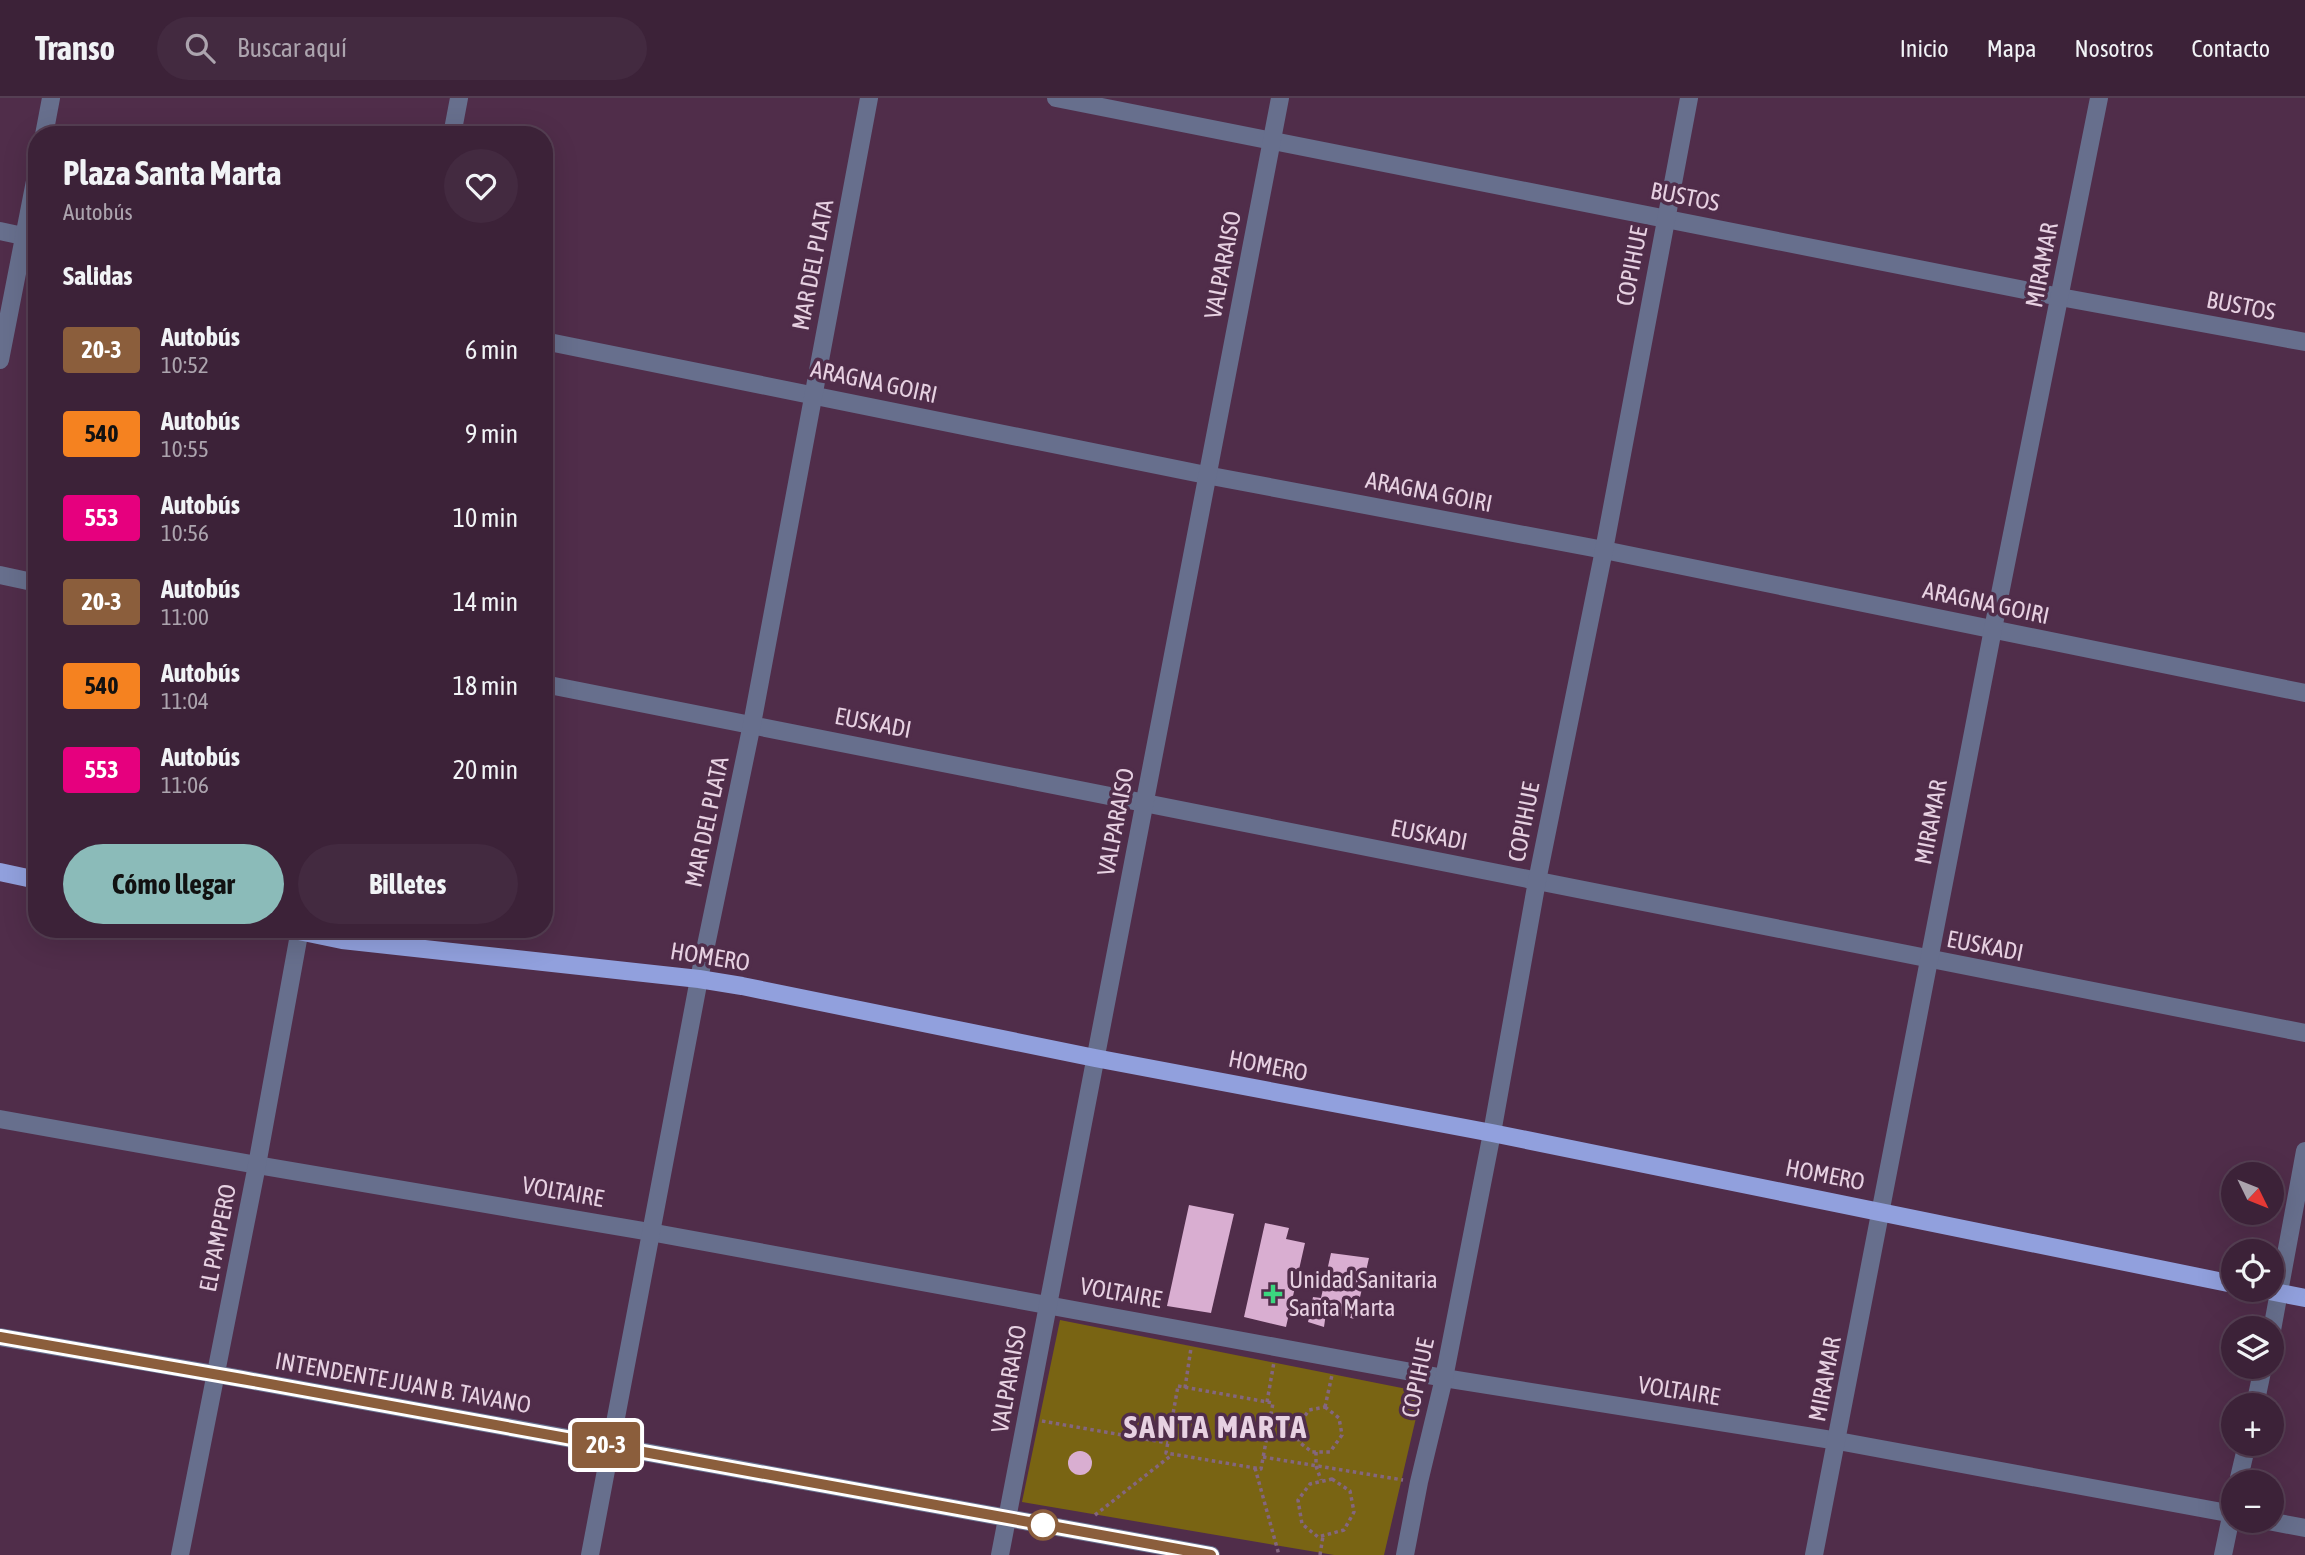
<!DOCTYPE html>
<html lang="es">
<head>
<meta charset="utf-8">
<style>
  :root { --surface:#3c2238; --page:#432a40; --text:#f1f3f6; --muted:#aca4ae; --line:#553f53; --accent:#8bbbb9 }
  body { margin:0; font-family:"Asap Condensed",sans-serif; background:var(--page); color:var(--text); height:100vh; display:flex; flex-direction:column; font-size:26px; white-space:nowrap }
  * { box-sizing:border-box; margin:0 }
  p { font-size:23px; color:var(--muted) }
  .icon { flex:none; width:38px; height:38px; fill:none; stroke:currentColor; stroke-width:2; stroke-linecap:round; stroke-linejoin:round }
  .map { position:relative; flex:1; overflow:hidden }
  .side { position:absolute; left:28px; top:28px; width:525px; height:812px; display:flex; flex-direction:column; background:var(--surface); border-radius:28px; box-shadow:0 7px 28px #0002,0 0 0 2px var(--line) }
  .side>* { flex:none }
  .badge { padding:0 14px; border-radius:5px; font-size:24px; line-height:46px }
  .needle { width:46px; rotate:133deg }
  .controls { position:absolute; left:2221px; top:1064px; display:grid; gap:14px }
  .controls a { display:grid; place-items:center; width:63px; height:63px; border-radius:50%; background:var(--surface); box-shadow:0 7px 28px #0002,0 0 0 2px var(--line); font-size:35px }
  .map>.badge { position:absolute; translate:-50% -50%; box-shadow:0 0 0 4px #fff }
  h2 { padding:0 35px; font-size:26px; line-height:63px }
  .round { display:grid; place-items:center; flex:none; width:74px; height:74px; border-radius:37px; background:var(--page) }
  .headline { display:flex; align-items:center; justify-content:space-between; height:119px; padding:0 35px }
  h1 { font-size:33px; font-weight:700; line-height:52px }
  .action { display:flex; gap:14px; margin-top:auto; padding:14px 35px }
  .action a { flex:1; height:80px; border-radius:42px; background:var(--accent); color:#111; font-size:28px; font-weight:700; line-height:80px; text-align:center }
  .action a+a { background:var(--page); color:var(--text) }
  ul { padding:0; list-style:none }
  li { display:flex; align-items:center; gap:21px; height:84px; padding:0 35px }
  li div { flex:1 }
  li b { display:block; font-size:26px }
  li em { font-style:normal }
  li .badge { min-width:77px; font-weight:700; text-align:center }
  header { display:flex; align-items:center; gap:42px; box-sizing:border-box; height:98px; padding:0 35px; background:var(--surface); border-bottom:2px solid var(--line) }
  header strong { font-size:33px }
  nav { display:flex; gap:38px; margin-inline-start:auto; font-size:24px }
  .search { width:490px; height:63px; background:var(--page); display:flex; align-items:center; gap:18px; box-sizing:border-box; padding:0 24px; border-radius:38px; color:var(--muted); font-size:26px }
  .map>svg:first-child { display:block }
</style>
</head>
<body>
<header>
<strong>Transo</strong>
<div class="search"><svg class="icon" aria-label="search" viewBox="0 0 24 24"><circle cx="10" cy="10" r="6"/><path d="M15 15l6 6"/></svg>Buscar aquí</div>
<nav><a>Inicio</a><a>Mapa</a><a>Nosotros</a><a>Contacto</a></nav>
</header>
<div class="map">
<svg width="2305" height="1457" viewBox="0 0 2305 1457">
  <rect width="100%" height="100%" fill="#502d4a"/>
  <path fill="#796413" d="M1060 1222 1422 1294 1384 1457H1334L1022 1404Z"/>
  <g fill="#d9aed1">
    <path d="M1189 1107 1234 1116 1211 1215 1167 1208Z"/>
    <path d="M1265 1125 1289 1130 1286 1141 1305 1145 1286 1229 1244 1219Z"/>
    <path d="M1331 1155 1369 1160 1355 1221 1326 1215 1324 1229 1308 1224 1313 1199 1321 1200Z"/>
    <circle cx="1080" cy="1365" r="12"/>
  </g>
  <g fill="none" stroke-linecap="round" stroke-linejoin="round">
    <g stroke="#84667f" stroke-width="3.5" stroke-dasharray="3.5 3.5" stroke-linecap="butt">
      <path d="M1178 1288 1273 1305 1261 1371 1166 1355Z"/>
      <path d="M1185 1290 1191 1250"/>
      <path d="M1267 1304 1274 1264"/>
      <path d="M1325 1309 1339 1320 1342 1337 1330 1354H1312L1299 1344 1298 1328 1309 1312Z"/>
      <path d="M1325 1309 1332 1277"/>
      <path d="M1042 1323 1168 1345"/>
      <path d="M1129 1338 1133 1316"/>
      <path d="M1316 1354V1368L1321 1382"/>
      <path d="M1263 1359 1403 1382"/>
      <path d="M1255 1370 1279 1457"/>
      <path d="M1332 1381 1350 1393 1354 1414 1344 1432 1318 1439 1302 1426 1298 1402 1310 1386Z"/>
      <path d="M1095 1417 1173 1356"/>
      <path d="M1320 1457 1323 1438"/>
    </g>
    <g stroke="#676f8d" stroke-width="18">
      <path d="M1056 0 2060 199 2305 244"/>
      <path d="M44 37 51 0"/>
      <path d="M452 37 459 0"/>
      <path d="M0 133 37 141"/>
      <path d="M544 243 1206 377 1604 452 2305 595"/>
      <path d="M0 262 37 73"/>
      <path d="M0 477 37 485"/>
      <path d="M544 586 2305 935"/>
      <path d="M0 1021 257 1067 650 1134 1444 1280 1838 1343 2233 1416"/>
      <path d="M2272 1232 2305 1053"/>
      <path d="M0 1239 215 1276 1211 1457"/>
      <path d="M2255 1307 2263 1269"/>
      <path d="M2238 1384 2247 1346"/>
      <path d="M2268 1423 2305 1430"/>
      <path d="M180 1457 257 1067 300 831"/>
      <path d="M590 1457 699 881 752 626 869 0"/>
      <path d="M1000 1457 1280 0"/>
      <path d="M1405 1457 1419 1384 1444 1280 1492 1035 1537 783 1604 452 1689 0"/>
      <path d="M1814 1457 1993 531 2099 0"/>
      <path d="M2223 1457 2233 1409"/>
    </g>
    <g stroke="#91a0dd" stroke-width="18">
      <path d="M0 774 37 782"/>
      <path d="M289 831 342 842 699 881 742 888 1095 960 1492 1035 2233 1186"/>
      <path d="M2264 1192 2305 1200"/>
    </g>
  </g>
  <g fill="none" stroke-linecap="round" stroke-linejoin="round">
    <defs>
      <path id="line" d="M0 1239 242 1281 1211 1457"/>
    </defs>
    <use href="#line" stroke="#fff" stroke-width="16"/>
    <use href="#line" stroke="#8b5e3c" stroke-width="10"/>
  </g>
  <path fill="#3bd77f" stroke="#502d4a" stroke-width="2.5" d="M1269.5 1185.5h7v7h7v7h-7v7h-7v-7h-7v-7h7z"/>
  <circle fill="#fff" stroke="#8b5e3c" stroke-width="3.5" cx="1043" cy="1427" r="14"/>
  <g text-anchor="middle" stroke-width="7" stroke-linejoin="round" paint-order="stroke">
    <g font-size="24" fill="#e7d1e2" stroke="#502d4a">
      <text transform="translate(1685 99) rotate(11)" y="8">BUSTOS</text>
      <text transform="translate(813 167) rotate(-79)" y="8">MAR DEL PLATA</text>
      <text transform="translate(1223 167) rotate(-79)" y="8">VALPARAISO</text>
      <text transform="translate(2042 167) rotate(-79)" y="8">MIRAMAR</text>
      <text transform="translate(1632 168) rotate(-79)" y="8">COPIHUE</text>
      <text transform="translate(2241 208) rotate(11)" y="8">BUSTOS</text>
      <text transform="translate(874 284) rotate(12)" y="8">ARAGNA GOIRI</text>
      <text transform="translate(1429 394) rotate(11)" y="8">ARAGNA GOIRI</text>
      <text transform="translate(1986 505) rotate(12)" y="8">ARAGNA GOIRI</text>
      <text transform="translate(873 625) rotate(11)" y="8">EUSKADI</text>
      <text transform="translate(707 724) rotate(-78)" y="8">MAR DEL PLATA</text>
      <text transform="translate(1116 724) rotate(-79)" y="8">VALPARAISO</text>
      <text transform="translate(1524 724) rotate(-79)" y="8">COPIHUE</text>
      <text transform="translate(1931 724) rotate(-79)" y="8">MIRAMAR</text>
      <text transform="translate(1429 737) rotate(11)" y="8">EUSKADI</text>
      <text transform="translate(1985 848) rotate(11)" y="8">EUSKADI</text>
      <text transform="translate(710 859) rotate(9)" y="8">HOMERO</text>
      <text transform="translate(1268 968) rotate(11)" y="8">HOMERO</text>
      <text transform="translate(1825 1077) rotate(11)" y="8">HOMERO</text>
      <text transform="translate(563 1094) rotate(10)" y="8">VOLTAIRE</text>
      <text transform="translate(218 1140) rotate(-79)" y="8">EL PAMPERO</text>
      <text transform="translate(1121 1195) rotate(10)" y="8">VOLTAIRE</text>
      <text transform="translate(1418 1280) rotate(-78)" y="8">COPIHUE</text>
      <text transform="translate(1009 1281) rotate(-80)" y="8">VALPARAISO</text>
      <text transform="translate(1825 1281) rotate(-79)" y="8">MIRAMAR</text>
      <text transform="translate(403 1285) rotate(10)" y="8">INTENDENTE JUAN B. TAVANO</text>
      <text transform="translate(1679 1293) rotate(9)" y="8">VOLTAIRE</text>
    </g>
    <g font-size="24" fill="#e7d1e2" stroke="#502d4a" text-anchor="start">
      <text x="1289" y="1190">Unidad Sanitaria<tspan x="1289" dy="28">Santa Marta</tspan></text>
    </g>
    <g font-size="32" font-weight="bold" letter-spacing="2" fill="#e7d1e2" stroke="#502d4a">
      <text x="1216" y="1340">SANTA MARTA</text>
    </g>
  </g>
</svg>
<div class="controls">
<a><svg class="needle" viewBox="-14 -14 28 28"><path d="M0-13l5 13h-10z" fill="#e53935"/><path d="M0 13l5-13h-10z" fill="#aca4ae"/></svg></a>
<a><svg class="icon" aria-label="locate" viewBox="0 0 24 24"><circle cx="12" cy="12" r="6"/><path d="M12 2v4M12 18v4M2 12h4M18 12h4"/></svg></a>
<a><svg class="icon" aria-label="layers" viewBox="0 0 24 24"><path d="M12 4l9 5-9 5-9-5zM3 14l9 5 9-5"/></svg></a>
<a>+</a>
<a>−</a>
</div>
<b class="badge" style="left:606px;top:1347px;background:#8b5e3c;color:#fff">20-3</b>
<section class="side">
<div class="headline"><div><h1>Plaza Santa Marta</h1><p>Autobús</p></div><a class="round"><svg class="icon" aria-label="heart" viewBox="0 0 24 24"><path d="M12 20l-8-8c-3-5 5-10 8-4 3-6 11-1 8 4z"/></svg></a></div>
<h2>Salidas</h2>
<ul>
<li><span class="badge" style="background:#8b5e3c;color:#fff">20-3</span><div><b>Autobús</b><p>10:52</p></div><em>6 min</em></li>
<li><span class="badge" style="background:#f58220;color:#111">540</span><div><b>Autobús</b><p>10:55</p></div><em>9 min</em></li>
<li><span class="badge" style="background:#e6007e;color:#fff">553</span><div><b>Autobús</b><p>10:56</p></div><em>10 min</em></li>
<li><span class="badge" style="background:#8b5e3c;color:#fff">20-3</span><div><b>Autobús</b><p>11:00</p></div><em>14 min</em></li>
<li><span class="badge" style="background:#f58220;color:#111">540</span><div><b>Autobús</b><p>11:04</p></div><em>18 min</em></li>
<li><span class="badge" style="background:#e6007e;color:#fff">553</span><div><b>Autobús</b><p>11:06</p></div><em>20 min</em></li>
</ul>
<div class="action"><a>Cómo llegar</a><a>Billetes</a></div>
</section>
</div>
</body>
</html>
